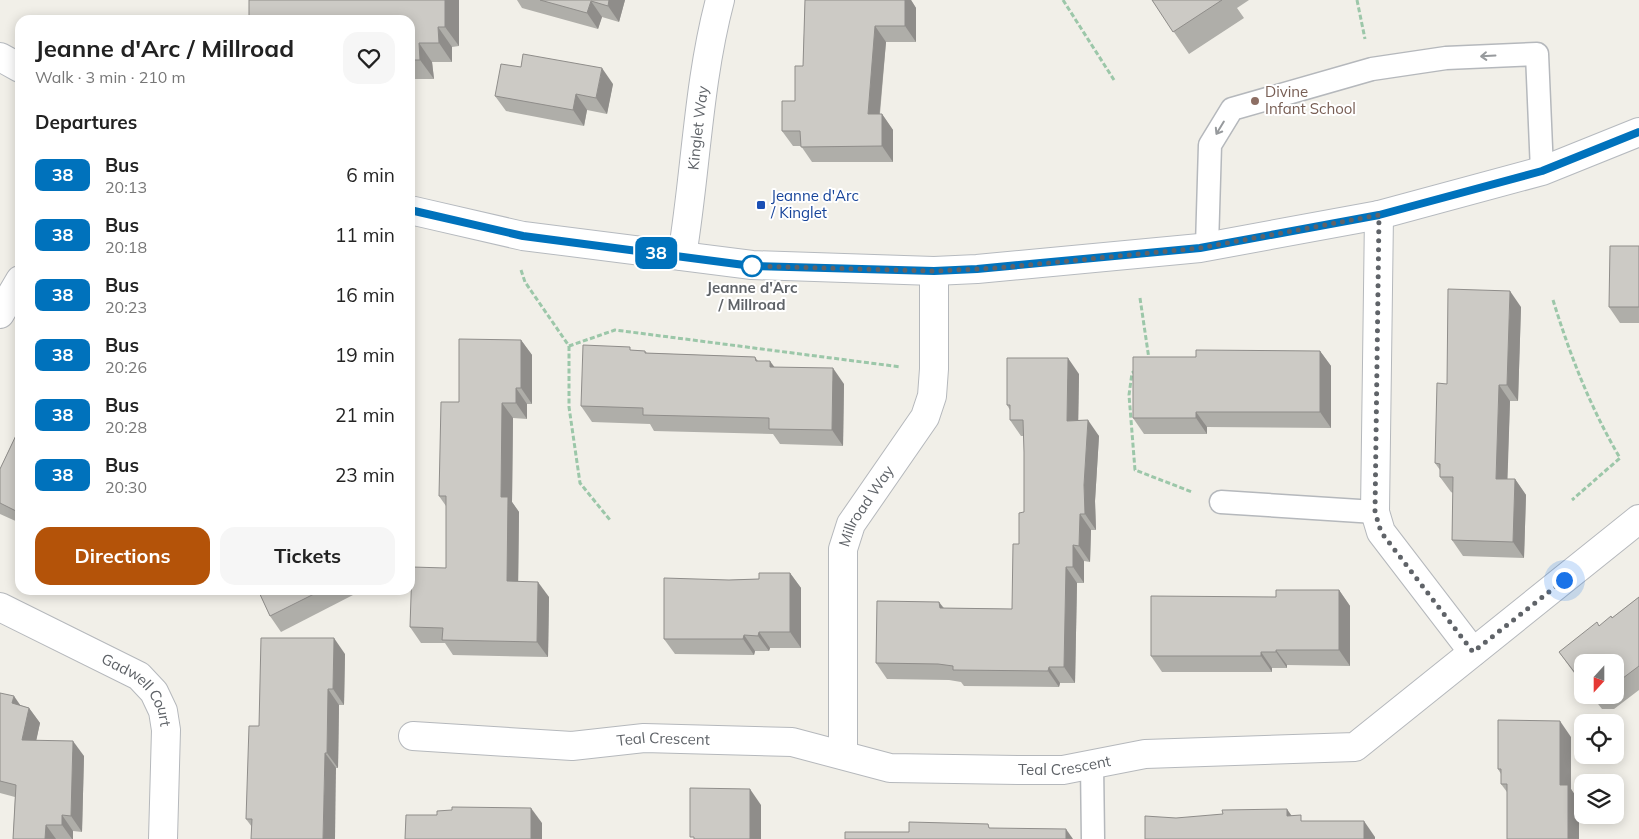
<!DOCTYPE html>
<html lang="en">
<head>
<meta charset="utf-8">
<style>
  :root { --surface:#fff; --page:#f6f6f6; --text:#222; --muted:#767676; --accent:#b45309 }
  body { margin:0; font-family:Mulish,sans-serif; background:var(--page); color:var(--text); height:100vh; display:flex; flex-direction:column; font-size:19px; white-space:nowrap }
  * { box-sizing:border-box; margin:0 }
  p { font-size:16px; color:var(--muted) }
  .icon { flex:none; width:28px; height:28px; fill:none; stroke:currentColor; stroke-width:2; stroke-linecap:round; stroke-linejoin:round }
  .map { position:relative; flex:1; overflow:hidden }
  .sheet { position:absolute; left:15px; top:15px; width:400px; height:580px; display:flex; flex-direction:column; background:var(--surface); border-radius:15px; box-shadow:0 2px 12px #0003 }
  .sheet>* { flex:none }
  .badge { padding:0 10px; border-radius:8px; font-size:18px; line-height:32px }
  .needle { width:32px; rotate:201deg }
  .buttons { position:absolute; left:1574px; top:654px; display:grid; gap:10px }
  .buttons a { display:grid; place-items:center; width:50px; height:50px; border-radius:10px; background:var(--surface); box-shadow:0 2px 12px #0003; font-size:25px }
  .you { position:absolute; width:25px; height:25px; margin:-12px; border:4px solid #fff; border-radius:50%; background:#1a73e8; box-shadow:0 0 0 8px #1a73e833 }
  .map>.badge { position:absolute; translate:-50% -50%; box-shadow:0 0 0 2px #fff }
  h2 { padding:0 20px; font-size:19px; line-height:45px }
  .round { display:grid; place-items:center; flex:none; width:52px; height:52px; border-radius:15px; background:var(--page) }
  .head { display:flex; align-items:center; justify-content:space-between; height:85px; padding:0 20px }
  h1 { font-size:24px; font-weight:700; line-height:38px }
  .primary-button { display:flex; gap:10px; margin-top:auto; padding:10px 20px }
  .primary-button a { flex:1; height:58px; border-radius:15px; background:var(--accent); color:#fff; font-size:20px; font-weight:700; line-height:58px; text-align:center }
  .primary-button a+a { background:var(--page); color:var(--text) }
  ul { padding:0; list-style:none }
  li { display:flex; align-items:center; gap:15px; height:60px; padding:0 20px }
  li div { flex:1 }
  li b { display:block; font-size:19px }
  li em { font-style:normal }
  li .badge { min-width:55px; font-weight:700; text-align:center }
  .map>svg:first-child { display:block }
</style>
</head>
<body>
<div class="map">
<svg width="1639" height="839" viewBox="0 0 1639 839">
  <rect width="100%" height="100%" fill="#f1efe8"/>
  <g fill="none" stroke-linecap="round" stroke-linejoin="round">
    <defs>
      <g id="lane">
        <path d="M1207 246 1210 145 1232 109 1372 69 1446 58 1537 54 1542 171"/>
        <path d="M1221 502 1375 512"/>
        <path d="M1092 764 1093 839"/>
      </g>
      <g id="street">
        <path d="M1379 215 1375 512 1381 532 1473 652"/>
        <path id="s1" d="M682 256C696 171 698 83 720 0"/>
        <path d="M0 314 20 280"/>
        <path id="s2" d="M0 607 139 676 154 692 163 711 166 730 163 839"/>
        <path id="s3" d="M413 736 572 746 644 738 792 742 890 768 1020 770H1063L1145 754 1355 747 1639 519"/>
        <path id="s4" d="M843 755V549L851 524 925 417 932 396 934 369V271"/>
      </g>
      <g id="secondary">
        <path d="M0 57 20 68"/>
        <path d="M410 210 523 236 752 265 934 271 977 269 1200 248 1379 215 1542 171 1639 132"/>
      </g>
    </defs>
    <use href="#lane" stroke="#b5b8bc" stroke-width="25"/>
    <use href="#street" stroke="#b5b8bc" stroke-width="30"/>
    <use href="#secondary" stroke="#b6babf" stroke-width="30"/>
    <g stroke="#9cc7a9" stroke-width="3" stroke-dasharray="5 2.5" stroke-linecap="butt">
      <path d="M1063 0 1114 80"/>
      <path d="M1357 0 1365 39"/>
      <path d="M521 270 525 282 569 346 615 330 901 367"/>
      <path d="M1140 298 1149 359"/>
      <path d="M1553 300C1570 355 1590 407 1620 458L1572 500"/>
      <path d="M569 346V407L580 483 610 520"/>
      <path d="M1136 370 1132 373 1129 395 1135 470 1192 492"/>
    </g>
    <use href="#lane" stroke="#fff" stroke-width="22"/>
    <use href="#street" stroke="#fff" stroke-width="28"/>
    <use href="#secondary" stroke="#fff" stroke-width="28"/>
  </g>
  <g fill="#afaea9">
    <path d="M459 0V46L452 47V62H432L434 79H410V20Z"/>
    <path d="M517 0H625L619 22 602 17 598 29 522 8Z"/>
    <path d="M805 0H911L916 8V42H886L880 114H882L893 130V162H812L801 146H793L782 131 795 101 803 66Z"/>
    <path d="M1152 0H1249L1237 8 1244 18 1189 54Z"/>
    <path d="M613 84 607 114 587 110 584 126 506 111 495 96Z"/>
    <path d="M1639 246V323H1620L1609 307Z"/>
    <path d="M1521 307 1518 401H1510L1507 479H1515L1526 495 1524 558 1463 556 1452 540 1453 493 1451 492 1440 477V470L1435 463 1447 384Z"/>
    <path d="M521 340 532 355V404H527V419L513 418 512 502 519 512 518 581 549 597 548 657 453 655 445 643H421L410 627 446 568V506L439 496 459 402Z"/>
    <path d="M632 350 645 351 647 353 755 357 758 361 774 367 844 384 843 446 780 444 773 434 654 431 650 424 592 422 581 406Z"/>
    <path d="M1320 351 1331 366V428L1207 427V434H1144L1133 418 1196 357Z"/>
    <path d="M1079 374 1078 420 1099 436 1095 501 1096 530H1091L1090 562 1084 561V583H1077L1075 683H1060L1059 687 964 686 961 682 949 680 887 679 876 663 939 602 944 608 1012 609 1019 544 1024 512V436H1021L1010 420V410L1007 405Z"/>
    <path d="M20 427V523L0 514V469Z"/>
    <path d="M790 573 801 588V648H770L769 651H755L754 655 675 654 664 639 729 580 759 579Z"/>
    <path d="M258 590H350L353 595 281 632 270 616Z"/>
    <path d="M1339 590 1350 606V666L1287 665V668H1272V672H1162L1151 656 1276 597Z"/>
    <path d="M1639 597V690L1614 709H1602L1591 695H1615V662H1582V684L1559 652 1612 618Z"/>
    <path d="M345 654 344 705H339L338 768H336L252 827 246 819 259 726Z"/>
    <path d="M0 693 20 705 29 708 40 723 36 740 84 756 82 832 73 831V839H13L15 797 0 793Z"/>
    <path d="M1571 737V789L1579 801 1507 792 1501 784V774L1498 769Z"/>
  </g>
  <g fill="#8f8d8a">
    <path d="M445 0H459V46L445 27Z"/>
    <path d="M609 0H625L619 22 608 6Z"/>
    <path d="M904 0H911L916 8V42L905 26Z"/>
    <path d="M591 1 602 17 598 29 587 13Z"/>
    <path d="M875 26 886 42 878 130 868 114Z"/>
    <path d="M438 27 452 47V62L439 43Z"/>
    <path d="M419 43 432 62 434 79 420 60Z"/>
    <path d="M602 68 613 84 607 114 596 98Z"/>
    <path d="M576 94 587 110 584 126 573 110Z"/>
    <path d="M882 114 893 130V162L882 146Z"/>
    <path d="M1510 291 1521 307 1518 401 1507 385Z"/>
    <path d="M521 340 532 355V404L521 388Z"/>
    <path d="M1320 351 1331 366V428L1320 412Z"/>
    <path d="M1068 358 1079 374 1078 436 1067 421Z"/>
    <path d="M770 361 781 376 770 367Z"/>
    <path d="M833 368 844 384 843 446 832 430Z"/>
    <path d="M1499 385 1510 401 1507 494 1496 479Z"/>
    <path d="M516 388 527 404V419L516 403Z"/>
    <path d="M502 403 513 418 512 502 519 512 518 596 507 581 501 497Z"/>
    <path d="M1196 412 1207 427V434L1196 418Z"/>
    <path d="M1088 420 1099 436 1095 501 1096 530 1085 514 1084 485Z"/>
    <path d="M1515 479 1526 495 1524 558 1513 542Z"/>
    <path d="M1080 514 1091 530 1090 562 1079 546Z"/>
    <path d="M1073 545 1084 561V583L1073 567Z"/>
    <path d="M1066 567 1077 583 1075 683 1064 667Z"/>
    <path d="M790 573 801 588V648L790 632Z"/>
    <path d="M538 582 549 597 548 657 537 642Z"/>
    <path d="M1339 590 1350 606V666L1339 650Z"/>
    <path d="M939 602 950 618 940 608Z"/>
    <path d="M759 632 770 648 769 651 758 636Z"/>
    <path d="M744 635 755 651 754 655 743 639Z"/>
    <path d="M334 638 345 654 344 705 333 689Z"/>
    <path d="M1276 650 1287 665V668L1276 652Z"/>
    <path d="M1261 652 1272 668V672L1261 656Z"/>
    <path d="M1049 667 1060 683 1059 687 1048 671Z"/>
    <path d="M328 689 339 705 338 768 327 753Z"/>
    <path d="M14 696 25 712 12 703Z"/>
    <path d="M29 708 40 723 33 756 22 740Z"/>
    <path d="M1560 721 1571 737V789L1579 801V839H1568L1560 785Z"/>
    <path d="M73 741 84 756 82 832 71 816Z"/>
    <path d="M325 753 336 768 335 839H323Z"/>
    <path d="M750 789 761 805V839H750Z"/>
    <path d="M531 808 542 823V839H531Z"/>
    <path d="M1287 809 1298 825 1287 816Z"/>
    <path d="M62 815 73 831V839H72L62 825Z"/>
    <path d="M1364 821 1375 837V839H1364Z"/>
    <path d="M46 825 56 839H45Z"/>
    <path d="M1066 829 1073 839H1066Z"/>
  </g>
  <g fill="#cccac5" stroke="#8f8d8a">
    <path d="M249 0H445V27H438L439 43H419L420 60H410V20H249Z"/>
    <path d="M540 0H609L608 6 591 1 587 13Z"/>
    <path d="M805 0H905V26H875L868 114H882V146L801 147 800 131H782V101H795V66H803Z"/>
    <path d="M1152 0H1222L1173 32Z"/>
    <path d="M523 54 602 68 596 98 576 94 573 110 495 96 501 64 521 67Z"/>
    <path d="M1610 246H1639V307H1609Z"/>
    <path d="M1448 289 1510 291 1507 385H1499L1496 479H1515L1513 542 1452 540 1453 477H1440V464L1435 463 1437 383 1447 384Z"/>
    <path d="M459 339 521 340V388H516V403H502L501 497H508L507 581 538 582 537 642 442 640 443 628 410 627 412 567 446 568V496H439L441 402H459Z"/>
    <path d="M583 345 630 347V350L645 351V353L755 357 756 361H770V367L833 368 832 430 769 429V418L643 415V408L581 406Z"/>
    <path d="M1196 350 1320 351V412H1196V418H1133V357H1196Z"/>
    <path d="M1007 358H1068L1067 421 1088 420 1084 485 1085 514H1080L1079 546 1073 545V567H1066L1064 667H1049L1048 671 953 670V666L938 664 876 663 877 601 939 602 940 608 1012 609 1013 544H1019V513L1024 512V452L1023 420H1010V405H1007Z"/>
    <path d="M20 427V513L0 503V469Z"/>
    <path d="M759 573H790V632H759L758 636 744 635 743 639H664V578L729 580 759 579Z"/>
    <path d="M258 590H322L270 616Z"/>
    <path d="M1276 590H1339V650H1276V652H1261V656H1151V596L1276 597Z"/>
    <path d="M1639 597V666L1615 684V662H1582V682L1559 652 1597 622 1599 626 1611 616 1612 618Z"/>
    <path d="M261 638H334L333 689H328L327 753H325L323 839H251L252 819H246L249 726H259Z"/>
    <path d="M0 693 14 696 12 703 29 708 22 740 73 741 71 816 62 815V825H46L45 839H13L16 785 0 781Z"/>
    <path d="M1498 720 1560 721V785H1568V839H1507V784H1501V769H1498Z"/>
    <path d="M690 788 750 789V839H694V837H690Z"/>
    <path d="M452 807 531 808V839H405L406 815H437V811L452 810Z"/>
    <path d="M1287 809V816L1301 815V821H1364V839H1145V816L1176 818 1223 814 1222 810Z"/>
    <path d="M909 822 988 824 989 828 1066 829V839H845V832H909Z"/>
  </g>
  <defs><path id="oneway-shaft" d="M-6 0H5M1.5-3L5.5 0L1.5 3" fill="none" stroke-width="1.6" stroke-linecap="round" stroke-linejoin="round" transform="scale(1.25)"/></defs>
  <g stroke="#979a9d">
    <use href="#oneway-shaft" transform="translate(1488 56) rotate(177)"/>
    <use href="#oneway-shaft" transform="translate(1220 128) rotate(121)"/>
  </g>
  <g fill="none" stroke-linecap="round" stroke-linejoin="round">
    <defs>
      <path id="line" d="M410 210 523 236 752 266 934 271 977 269 1200 248 1379 215 1542 171 1639 132"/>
    </defs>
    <use href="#line" stroke="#fff" stroke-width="11"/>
    <use href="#line" stroke="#0072bc" stroke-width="8"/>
    <path stroke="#5f6368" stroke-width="5" stroke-dasharray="0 9" d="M752 266 934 271 997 268 1200 248 1379 215 1375 512 1381 532 1473 652 1564 580"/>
  </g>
  <circle fill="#8d6e63" stroke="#fff" stroke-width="2" cx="1255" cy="101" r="5"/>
  <rect fill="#1a4fb4" stroke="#fff" stroke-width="2" x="756" y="200" width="10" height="10" rx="2.5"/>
  <circle fill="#fff" stroke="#0072bc" stroke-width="2.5" cx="752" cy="266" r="10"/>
  <g text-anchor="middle" stroke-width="4" stroke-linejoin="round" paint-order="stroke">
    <g font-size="15" fill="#785e54" stroke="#fff" text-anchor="start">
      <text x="1265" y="97">Divine<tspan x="1265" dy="17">Infant School</tspan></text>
    </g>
    <g font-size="15" fill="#5f6368" stroke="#fff">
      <text dy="5" stroke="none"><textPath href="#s1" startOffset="129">Kinglet Way</textPath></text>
      <text dy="5" stroke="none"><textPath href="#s4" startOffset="255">Millroad Way</textPath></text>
      <text dy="5" stroke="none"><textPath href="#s2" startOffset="164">Gadwell Court</textPath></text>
      <text dy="5" stroke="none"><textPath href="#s3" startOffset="251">Teal Crescent</textPath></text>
      <text dy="5" stroke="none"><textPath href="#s3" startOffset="656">Teal Crescent</textPath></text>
    </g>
    <g font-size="15" fill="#164399" stroke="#fff" text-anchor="start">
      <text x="771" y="201">Jeanne d'Arc<tspan x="771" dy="17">/ Kinglet</tspan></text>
    </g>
    <g font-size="15" font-weight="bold" fill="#5f6368" stroke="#fff">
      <text x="752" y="293">Jeanne d'Arc<tspan x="752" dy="17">/ Millroad</tspan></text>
    </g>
  </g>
</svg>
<div class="buttons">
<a><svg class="needle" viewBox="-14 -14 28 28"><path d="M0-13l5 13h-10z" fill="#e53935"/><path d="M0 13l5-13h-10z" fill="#767676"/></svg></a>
<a><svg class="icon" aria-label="locate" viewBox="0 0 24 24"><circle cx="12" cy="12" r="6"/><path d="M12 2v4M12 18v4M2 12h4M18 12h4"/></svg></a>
<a><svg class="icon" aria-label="layers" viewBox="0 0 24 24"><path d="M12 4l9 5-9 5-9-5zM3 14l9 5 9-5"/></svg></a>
</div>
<div class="you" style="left:1564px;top:580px"></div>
<b class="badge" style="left:656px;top:253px;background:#0072bc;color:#fff">38</b>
<section class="sheet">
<div class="head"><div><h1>Jeanne d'Arc / Millroad</h1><p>Walk · 3 min · 210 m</p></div><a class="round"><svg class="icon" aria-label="heart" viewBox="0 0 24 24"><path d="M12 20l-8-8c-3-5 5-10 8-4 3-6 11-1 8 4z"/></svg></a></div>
<h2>Departures</h2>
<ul>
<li><span class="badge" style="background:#0072bc;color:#fff">38</span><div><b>Bus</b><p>20:13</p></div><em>6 min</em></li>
<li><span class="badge" style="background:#0072bc;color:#fff">38</span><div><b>Bus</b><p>20:18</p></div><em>11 min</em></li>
<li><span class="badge" style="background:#0072bc;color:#fff">38</span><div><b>Bus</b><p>20:23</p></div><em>16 min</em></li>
<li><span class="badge" style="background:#0072bc;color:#fff">38</span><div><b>Bus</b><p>20:26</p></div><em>19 min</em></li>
<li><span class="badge" style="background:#0072bc;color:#fff">38</span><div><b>Bus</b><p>20:28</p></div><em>21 min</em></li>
<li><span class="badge" style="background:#0072bc;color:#fff">38</span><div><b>Bus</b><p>20:30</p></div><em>23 min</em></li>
</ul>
<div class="primary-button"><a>Directions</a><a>Tickets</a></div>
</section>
</div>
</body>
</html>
